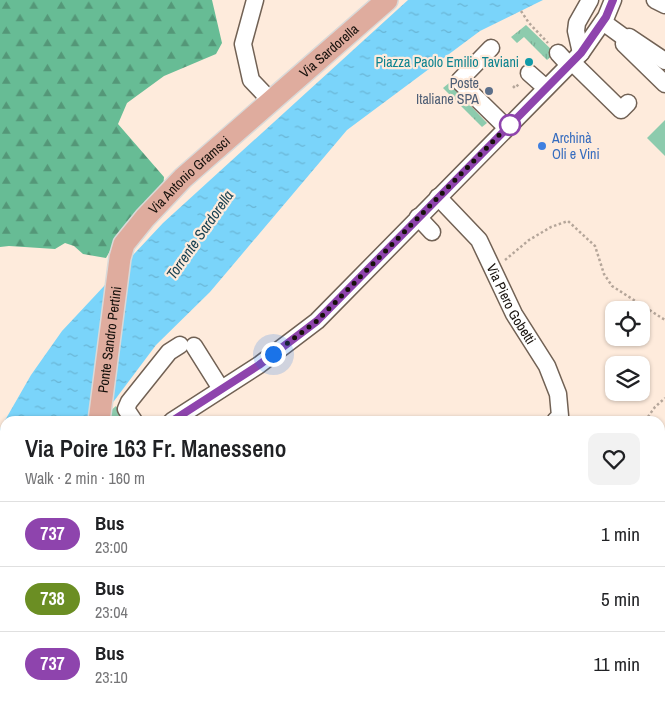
<!DOCTYPE html>
<html lang="en">
<head>
<meta charset="utf-8">
<style>
  :root { --surface:#fff; --page:#f2f2f2; --text:#202124; --muted:#757577; --line:#e0e0e0 }
  body { margin:0; font-family:"Archivo Narrow",sans-serif; background:var(--page); color:var(--text); height:100vh; display:flex; flex-direction:column; font-size:19px; white-space:nowrap }
  * { box-sizing:border-box; margin:0 }
  p { font-size:16px; color:var(--muted) }
  .icon { flex:none; width:28px; height:28px; fill:none; stroke:currentColor; stroke-width:2; stroke-linecap:round; stroke-linejoin:round }
  .map { position:relative; flex:1; overflow:hidden }
  .sheet { position:absolute; left:0px; top:416px; width:665px; height:291px; display:flex; flex-direction:column; background:var(--surface); border-radius:15px 15px 0 0; box-shadow:0 1px 4px #0004 }
  .sheet>* { flex:none }
  .badge { padding:0 10px; border-radius:16px; font-size:18px; line-height:32px }
  .fabs { position:absolute; left:605px; top:301px; display:grid; gap:10px }
  .fabs a { display:grid; place-items:center; width:45px; height:45px; border-radius:10px; background:var(--surface); box-shadow:0 1px 4px #0004; font-size:25px }
  .you { position:absolute; width:25px; height:25px; margin:-12px; border:4px solid #fff; border-radius:50%; background:#1a73e8; box-shadow:0 0 0 8px #1a73e833 }
  .map>.badge { position:absolute; translate:-50% -50%; box-shadow:0 0 0 2px #fff }
  .round { display:grid; place-items:center; flex:none; width:52px; height:52px; border-radius:10px; background:var(--page) }
  .headline { display:flex; align-items:center; justify-content:space-between; height:85px; padding:0 25px }
  h1 { font-size:24px; font-weight:600; line-height:38px }
  ul { padding:0; list-style:none }
  li { display:flex; align-items:center; gap:15px; height:65px; padding:0 25px; border-top:1px solid var(--line) }
  li div { flex:1 }
  li b { display:block; font-size:19px }
  li em { font-style:normal }
  li .badge { min-width:55px; font-weight:700; text-align:center }
  .map>svg:first-child { display:block }
</style>
</head>
<body>
<div class="map">
<svg width="665" height="707" viewBox="0 0 665 707">
  <defs>
    <pattern id="grass-tufts" width="24" height="20" patternUnits="userSpaceOnUse" patternTransform="scale(1.25)"><rect width="24" height="20" fill="#8dcbad"/><path d="M3 7l-1-3M5 7V3M7 7l1-3M15 17l-1-3M17 17v-4M19 17l1-3" fill="none" stroke="#79ad94"/></pattern>
    <pattern id="forest-firs" width="22" height="20" patternUnits="userSpaceOnUse" patternTransform="scale(1.25)"><rect width="22" height="20" fill="#67bc95"/><path d="M5 1l3.5 6h-7zM16 11l3.5 6h-7z" fill="#549778"/></pattern>
    <pattern id="water-ripples" width="26" height="14" patternUnits="userSpaceOnUse" patternTransform="scale(1.25)"><rect width="26" height="14" fill="#7ad4fa"/><path d="M2 4q2-2 4 0t4 0M15 11q2-2 4 0t4 0" fill="none" stroke="#69b5d5"/></pattern>
  </defs>
  <rect width="100%" height="100%" fill="#feebdc"/>
  <g fill="url(#grass-tufts)">
    <path d="M526 25 555 53 547 60 524 37 517 43 511 37Z"/>
    <path d="M449 83 487 123 482 127 443 88Z"/>
    <path d="M116 406 124 418 121 421H109V412Z"/>
  </g>
  <path fill="url(#forest-firs)" d="M0 0H212L222 43 216 54 164 76 127 103 118 124 164 177 163 189 119 235 106 258 83 254 74 246 65 243 55 249 9 246 0 247Z"/>
  <path fill="#8dcbad" d="M665 120V156L647 138Z"/>
  <path fill="url(#water-ripples)" d="M408 0H543L480 31 347 130 210 292 156 345 114 401 92 421H5V516L0 520V429L31 375 62 331 163 223Z"/>
  <g fill="none" stroke-linecap="round" stroke-linejoin="round">
    <defs>
      <g id="minor">
        <path d="M255 0 243 44 251 80 271 101"/>
        <path d="M655 0 665 5"/>
        <path d="M603 22 625 38 629 37 665 61"/>
        <path d="M625 38 624 44 665 84"/>
        <path d="M491 48 459 81 507 128"/>
        <path d="M558 53 569 65"/>
        <path d="M581 53 576 31 577 23 590 0"/>
        <path d="M572 62 621 110 628 103"/>
        <path d="M529 73 546 88"/>
        <path id="s1" d="M438 197 479 240 514 314 547 366 558 394 560 416 555 421"/>
        <path d="M418 217 432 232"/>
        <path d="M194 346 221 389"/>
        <path d="M134 421 126 409 129 402 169 352 180 345"/>
        <path d="M172 421 259 365 317 321 581 53 606 17 613 0"/>
        <path d="M660 596 665 599"/>
        <path d="M660 685 665 671"/>
        <path d="M652 707 654 702"/>
      </g>
      <g id="major">
        <path id="s2" d="M99 421 120 258 124 244 145 218 183 178 387 0"/>
        <path d="M0 538 5 534"/>
      </g>
    </defs>
    <use href="#minor" stroke="#716154" stroke-width="19"/>
    <use href="#major" stroke="#dad9d8" stroke-width="24"/>
    <g stroke="#b5a69a" stroke-width="2.5" stroke-dasharray="2.5 2.5" stroke-linecap="butt">
      <path d="M521 11 529 23 548 43"/>
      <path d="M513 86 515 88 520 83"/>
      <path d="M505 260 529 240 551 227 568 221 595 246 604 274 612 286 665 320"/>
      <path d="M645 421 655 407 665 398"/>
      <path d="M242 707 244 702"/>
    </g>
    <use href="#minor" stroke="#fff" stroke-width="16"/>
    <use href="#major" stroke="#dfac9e" stroke-width="21"/>
  </g>
  <g fill="none" stroke-linecap="round" stroke-linejoin="round">
    <defs>
      <path id="line" d="M172 421 259 365 317 321 581 53 606 17 613 0"/>
    </defs>
    <use href="#line" stroke="#fff" stroke-width="11"/>
    <use href="#line" stroke="#8e44ad" stroke-width="8"/>
    <path stroke="#17110c" stroke-width="5" stroke-dasharray="0 9" d="M273 354 317 321 512 122 510 125"/>
  </g>
  <circle fill="#0f9aa8" stroke="#feebdc" stroke-width="2" cx="529" cy="62" r="5"/>
  <circle fill="#5c6f8a" stroke="#feebdc" stroke-width="2" cx="489" cy="91" r="5"/>
  <circle fill="#fff" stroke="#8e44ad" stroke-width="2.5" cx="510" cy="125" r="10"/>
  <circle fill="#3f7fe0" stroke="#feebdc" stroke-width="2" cx="542" cy="146" r="5"/>
  <g text-anchor="middle" stroke-width="4.5" stroke-linejoin="round" paint-order="stroke">
    <g font-size="14" fill="#17110c" stroke="#feebdc">
      <text dy="5" stroke="none"><textPath href="#s2" startOffset="461">Via Sardorella</textPath></text>
      <text dy="5" stroke="none"><textPath href="#s2" startOffset="274">Via Antonio Gramsci</textPath></text>
      <text dy="5" stroke="none"><textPath href="#s1" startOffset="131">Via Piero Gobetti</textPath></text>
      <text dy="5" stroke="none"><textPath href="#s2" startOffset="82">Ponte Sandro Pertini</textPath></text>
    </g>
    <g font-size="14" fill="#0d838f" stroke="#feebdc" text-anchor="end">
      <text x="519" y="67">Piazza Paolo Emilio Taviani</text>
    </g>
    <g font-size="14" fill="#4e5e75" stroke="#feebdc" text-anchor="end">
      <text x="479" y="88">Poste<tspan x="479" dy="16">Italiane SPA</tspan></text>
    </g>
    <g font-size="14" fill="#366cbe" stroke="#feebdc" text-anchor="start">
      <text x="552" y="143">Archinà<tspan x="552" dy="16">Oli e Vini</tspan></text>
    </g>
    <g font-size="15" font-style="italic" fill="#1a4252" stroke="#feebdc">
      <text transform="translate(200 235) rotate(-55)" y="5">Torrente Sardorella</text>
    </g>
  </g>
</svg>
<div class="fabs">
<a><svg class="icon" aria-label="locate" viewBox="0 0 24 24"><circle cx="12" cy="12" r="6"/><path d="M12 2v4M12 18v4M2 12h4M18 12h4"/></svg></a>
<a><svg class="icon" aria-label="layers" viewBox="0 0 24 24"><path d="M12 4l9 5-9 5-9-5zM3 14l9 5 9-5"/></svg></a>
</div>
<div class="you" style="left:273px;top:354px"></div>
<section class="sheet">
<div class="headline"><div><h1>Via Poire 163 Fr. Manesseno</h1><p>Walk · 2 min · 160 m</p></div><a class="round"><svg class="icon" aria-label="heart" viewBox="0 0 24 24"><path d="M12 20l-8-8c-3-5 5-10 8-4 3-6 11-1 8 4z"/></svg></a></div>
<ul>
<li><span class="badge" style="background:#8e44ad;color:#fff">737</span><div><b>Bus</b><p>23:00</p></div><em>1 min</em></li>
<li><span class="badge" style="background:#6b8e23;color:#fff">738</span><div><b>Bus</b><p>23:04</p></div><em>5 min</em></li>
<li><span class="badge" style="background:#8e44ad;color:#fff">737</span><div><b>Bus</b><p>23:10</p></div><em>11 min</em></li>
</ul>
</section>
</div>
</body>
</html>
